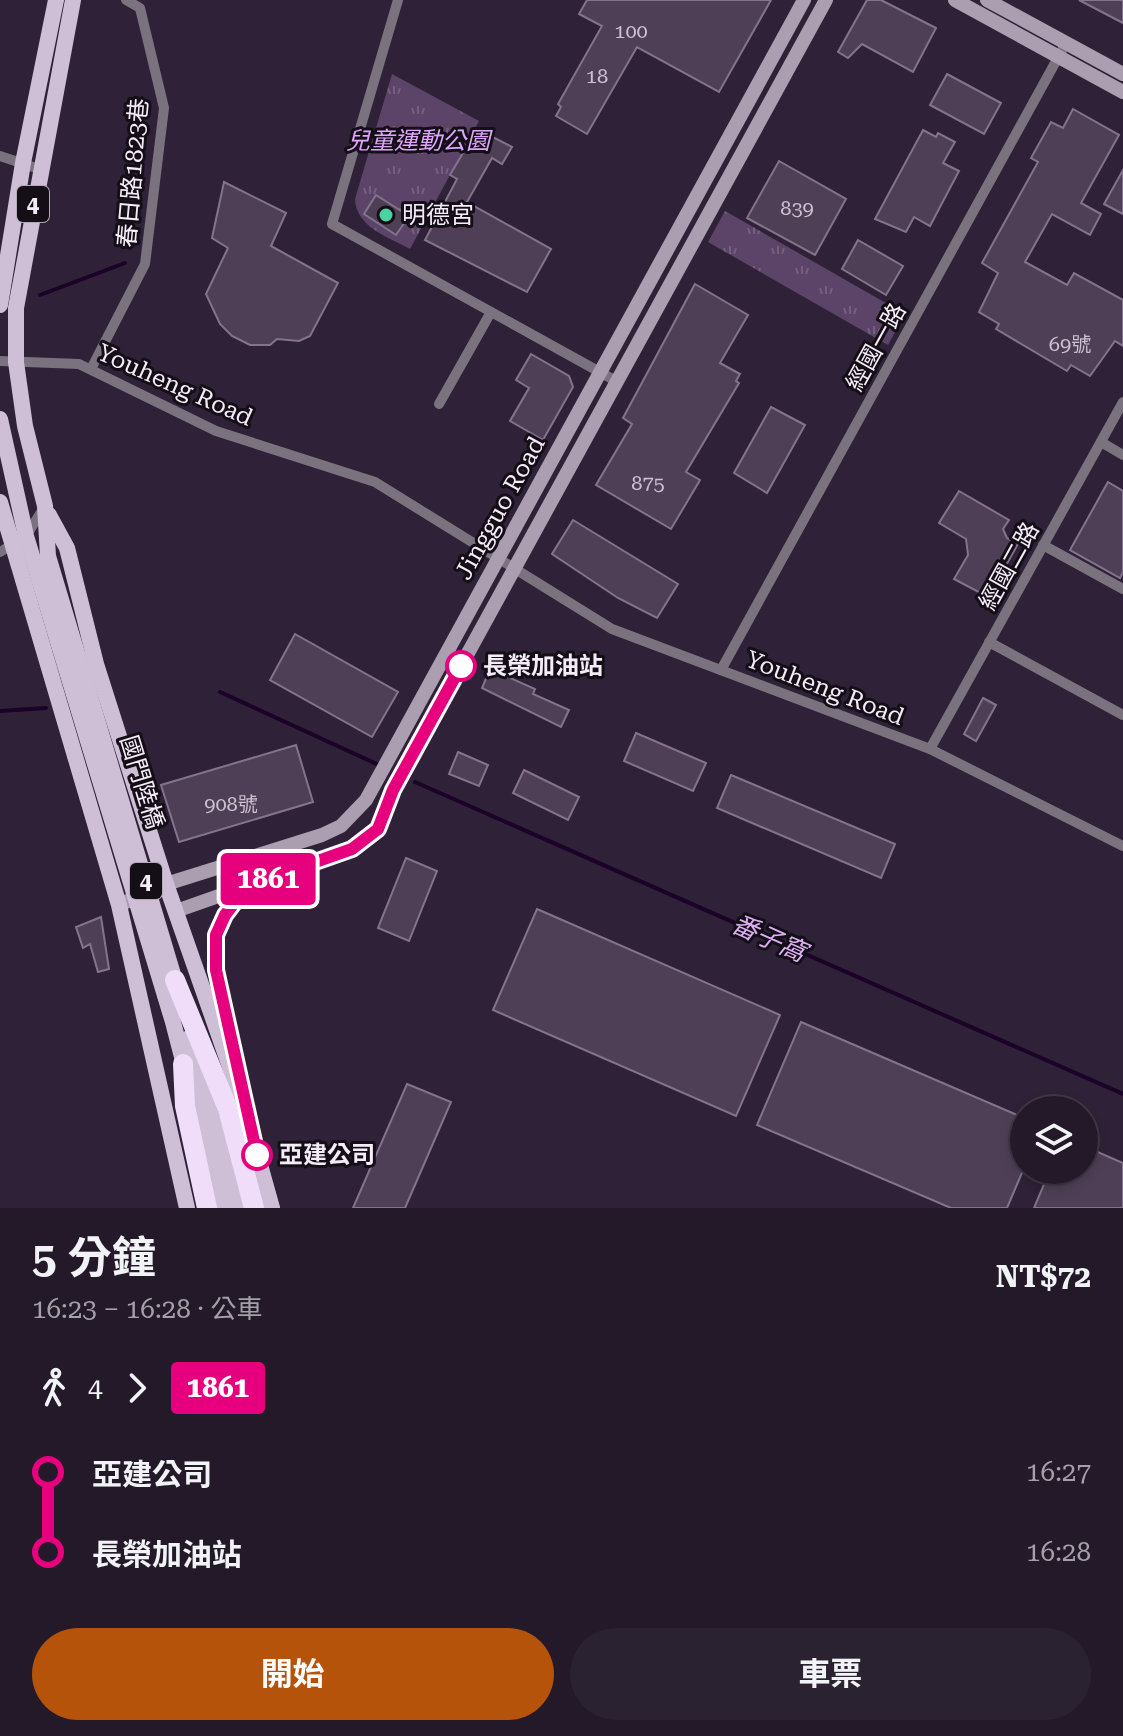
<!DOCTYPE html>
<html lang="zh-TW">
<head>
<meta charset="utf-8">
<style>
  :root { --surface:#231929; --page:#2b2231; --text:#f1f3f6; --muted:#a3a0a8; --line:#403846; --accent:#b45309 }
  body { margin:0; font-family:"Roboto Serif","Noto Sans TC",serif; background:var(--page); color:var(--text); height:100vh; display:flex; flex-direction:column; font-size:30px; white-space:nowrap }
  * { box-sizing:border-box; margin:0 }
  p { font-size:26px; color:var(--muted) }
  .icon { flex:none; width:44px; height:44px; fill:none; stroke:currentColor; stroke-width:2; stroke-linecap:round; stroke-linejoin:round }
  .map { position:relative; height:1208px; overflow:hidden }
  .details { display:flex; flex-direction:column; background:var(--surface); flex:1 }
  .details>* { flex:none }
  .badge { padding:0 16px; border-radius:6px; font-size:28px; line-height:52px }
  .fabs { position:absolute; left:1010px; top:1096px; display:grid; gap:16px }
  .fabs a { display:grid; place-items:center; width:88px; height:88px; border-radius:50%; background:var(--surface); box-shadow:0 4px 12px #0003,0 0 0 2px var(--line); font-size:40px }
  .map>.badge { position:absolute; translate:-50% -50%; box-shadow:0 0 0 4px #fff }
  .legs { display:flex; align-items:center; gap:12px; height:88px; padding:0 32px; font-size:26px }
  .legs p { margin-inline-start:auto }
  .headline { display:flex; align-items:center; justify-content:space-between; height:136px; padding:0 32px }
  h1 { font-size:44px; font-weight:700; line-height:60px }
  .primary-button { display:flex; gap:16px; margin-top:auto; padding:16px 32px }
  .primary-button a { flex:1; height:92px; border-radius:48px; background:var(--accent); color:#fff; font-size:32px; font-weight:700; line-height:92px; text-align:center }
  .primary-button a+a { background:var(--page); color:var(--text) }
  ul { padding:0 32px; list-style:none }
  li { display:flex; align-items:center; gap:28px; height:80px; font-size:30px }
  li i { display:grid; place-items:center; width:12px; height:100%; margin:0 10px; background:currentColor }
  li i::after { content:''; width:20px; height:20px; margin:-10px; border:6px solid; border-radius:50%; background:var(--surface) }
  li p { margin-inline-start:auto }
  li:first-child i { background:linear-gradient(#0000 50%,currentColor 0) }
  li:last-child i { background:linear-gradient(currentColor 50%,#0000 0) }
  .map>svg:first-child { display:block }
</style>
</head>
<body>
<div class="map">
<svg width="1123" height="1208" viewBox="0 0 1123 1208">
  <defs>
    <pattern id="park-tufts" width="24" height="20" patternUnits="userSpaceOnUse" patternTransform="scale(2)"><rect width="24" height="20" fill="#5c4468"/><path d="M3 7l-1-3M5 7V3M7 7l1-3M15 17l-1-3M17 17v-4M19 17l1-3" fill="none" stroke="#745f7e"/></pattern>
  </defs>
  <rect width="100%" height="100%" fill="#2f2137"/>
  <g fill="url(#park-tufts)">
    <path d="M392 74 479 121 410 249C388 237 356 227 355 199Z"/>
    <path d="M725 211 905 314 888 345 708 242Z"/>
  </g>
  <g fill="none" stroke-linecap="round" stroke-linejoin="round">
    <g stroke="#1c0129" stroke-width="4">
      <path d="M40 295 125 263"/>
      <path d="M220 692 381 766"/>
      <path d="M0 711 46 708"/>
      <path d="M415 782 1123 1094"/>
    </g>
  </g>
  <g fill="#4e3f56" stroke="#84738d" stroke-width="2">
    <path d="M587 0H771L719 92 637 47 587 134 556 116 561 107 558 104 602 26 579 14Z"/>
    <path d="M867 0H881L936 28 913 72 862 44 848 58 838 52Z"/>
    <path d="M1079 0H1123V23Z"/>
    <path d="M947 74 1001 103 984 134 930 105Z"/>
    <path d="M1073 109 1119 135 1081 203 1101 214 1090 235 1052 214 1025 262 1067 285 1074 273 1123 300V346L1115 341 1090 376 1071 365 1067 371 996 329 999 324 979 312 998 273 982 263 1038 162 1031 158 1051 122 1063 128Z"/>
    <path d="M477 129 512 147 502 164 492 158 467 202 551 249 527 292 425 240 457 179 450 175Z"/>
    <path d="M923 130 936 137 938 133 955 142 943 163 959 171 930 226 914 217 906 232 875 219Z"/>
    <path d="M779 161 846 199 815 255 747 218Z"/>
    <path d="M1123 170V214L1104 204Z"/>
    <path d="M224 182 286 213 271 246 338 283 310 336 299 341 277 339 270 345H250L232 336 220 324 206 294 228 248 212 238Z"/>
    <path d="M376 195 409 216 396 235 364 214Z"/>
    <path d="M858 240 903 266 886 295 842 269Z"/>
    <path d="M695 284 748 315 720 363 740 374 736 381 739 383 686 472 700 480 671 529 596 485 632 424 623 418Z"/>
    <path d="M531 354 569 376 573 387 543 440 510 421 529 388 516 380Z"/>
    <path d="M771 407 805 425 767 493 734 473Z"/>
    <path d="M1108 482 1123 491V572L1120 578 1070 550Z"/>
    <path d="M959 491 1009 520 1003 529 1007 538 1018 544 988 597 954 579 968 555 966 539 939 523Z"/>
    <path d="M573 520 678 584 657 618 618 598 552 554Z"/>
    <path d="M295 634 398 692 372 737 270 680Z"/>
    <path d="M490 669 535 689 533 694 569 710 561 727 482 688Z"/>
    <path d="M983 698 996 705 976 741 964 734Z"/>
    <path d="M636 733 706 763 693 791 624 761Z"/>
    <path d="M296 745 313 802 179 842 161 785Z"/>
    <path d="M458 752 488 765 479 786 449 774Z"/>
    <path d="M524 770 579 797 568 820 513 793Z"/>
    <path d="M731 775 895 844 881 878 717 808Z"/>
    <path d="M406 858 437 871 409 941 378 928Z"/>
    <path d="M537 909 780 1015 736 1116 493 1010Z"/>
    <path d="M101 917 109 969 98 972 90 944 83 948 76 927Z"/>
    <path d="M801 1022 1024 1118V1168L1007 1208H951L757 1125Z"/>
    <path d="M407 1084 451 1102 405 1208H353Z"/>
    <path d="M1084 1146 1123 1163V1208H1034L1050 1170H1084Z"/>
  </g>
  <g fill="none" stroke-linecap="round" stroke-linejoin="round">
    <g stroke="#7a737f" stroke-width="10">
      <path d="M398 0 332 224 616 381"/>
      <path d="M0 156 39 169"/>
      <path d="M0 361 79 364 216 431 375 482 612 629 930 749 1123 846"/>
      <path d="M91 369 145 264 164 108 140 8 126 0"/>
      <path d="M439 404 491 312"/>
      <path d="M1101 442 1123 455"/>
      <path d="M1043 545 1123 589"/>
      <path d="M0 552 26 536 45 506"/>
      <path d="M989 642 1123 715"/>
      <path d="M721 670 1066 43"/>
      <path d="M930 749 1123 402"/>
    </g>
    <g stroke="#aa9eb0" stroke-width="14">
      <path d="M955 0 1123 92"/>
      <path d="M987 0 1123 74"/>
      <path d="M119 905 166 884 322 835 341 826 366 800 804 0"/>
      <path d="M176 911 352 849 378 829 393 790 826 0"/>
      <path d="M235 1065C228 1030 208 968 217 934 221 916 236 900 247 886"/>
    </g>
    <g stroke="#cebfd7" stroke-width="16">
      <path d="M73 0 16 308V362L25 426 45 506 48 556 178 991"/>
      <path d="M0 305 23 163 56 0"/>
      <path d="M0 419 26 536 173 1022 221 1208"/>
      <path d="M0 502 119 905 187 1208"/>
      <path d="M49 515 67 548 96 664 166 884 243 1104 272 1208"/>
      <path d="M190 1037 237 1208"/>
    </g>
    <g stroke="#f0ddfa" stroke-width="20">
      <path d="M175 980 228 1109 254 1208"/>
      <path d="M183 1064 185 1106 207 1208"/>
    </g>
  </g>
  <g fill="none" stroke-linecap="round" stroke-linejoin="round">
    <defs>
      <path id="line-1" d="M257 1155 216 970V935L225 915 247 886 352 849 378 829 393 790 461 666"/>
    </defs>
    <use href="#line-1" stroke="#fff" stroke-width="18"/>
    <use href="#line-1" stroke="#e6007e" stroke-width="12"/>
  </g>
  <circle fill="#47d49e" stroke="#140e17" stroke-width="3" cx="386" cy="215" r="8"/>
  <g fill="#fff" stroke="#e6007e" stroke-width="4">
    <circle cx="461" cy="666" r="14"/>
    <circle cx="257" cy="1155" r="14"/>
  </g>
  <g text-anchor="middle" stroke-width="6" stroke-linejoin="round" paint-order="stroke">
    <g font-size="20" fill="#cbc1d1">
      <text x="631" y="38">100</text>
      <text x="597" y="83">18</text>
      <text x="797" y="215">839</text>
      <text x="1070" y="351">69號</text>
      <text x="648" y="490">875</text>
      <text x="231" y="811">908號</text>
    </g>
    <g fill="#140e17" stroke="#b2a9b6" stroke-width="2">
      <rect x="17" y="186" width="32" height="36" rx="6"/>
      <rect x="130" y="863" width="32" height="36" rx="6"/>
    </g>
    <g font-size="22" font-weight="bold" fill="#f5ecfa">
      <text x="33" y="212">4</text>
      <text x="146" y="889">4</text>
    </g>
    <g font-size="24" font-style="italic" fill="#dea5fc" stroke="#140e17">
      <text x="418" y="149">兒童運動公園</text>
    </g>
    <g font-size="24" fill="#f5ecfa" stroke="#140e17">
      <text transform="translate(133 173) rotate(-85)" y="8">春日路1823巷</text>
      <text transform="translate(876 347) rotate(-61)" y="8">經國一路</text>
      <text transform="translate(175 385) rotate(24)" y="8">Youheng Road</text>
      <text transform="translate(500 508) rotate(-61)" y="8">Jingguo Road</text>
      <text transform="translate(1009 566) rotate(-61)" y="8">經國二路</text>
      <text transform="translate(825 688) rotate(21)" y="8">Youheng Road</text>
      <text transform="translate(142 782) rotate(73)" y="8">國門陸橋</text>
    </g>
    <g font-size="24" fill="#f5ecfa" stroke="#140e17" text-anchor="start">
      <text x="402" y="223">明德宮</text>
    </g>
    <g font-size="24" font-weight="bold" fill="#f5ecfa" stroke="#140e17" text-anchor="start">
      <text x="483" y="674">長榮加油站</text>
      <text x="279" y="1163">亞建公司</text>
    </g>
    <g font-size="26" font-style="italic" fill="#dcaff4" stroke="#140e17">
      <text transform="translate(769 938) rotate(24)" y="9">番子窩</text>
    </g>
  </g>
</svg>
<div class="fabs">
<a><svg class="icon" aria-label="layers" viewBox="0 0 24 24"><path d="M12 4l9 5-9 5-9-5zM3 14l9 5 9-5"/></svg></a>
</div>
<b class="badge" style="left:268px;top:879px;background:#e6007e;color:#fff">1861</b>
</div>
<section class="details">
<div class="headline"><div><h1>5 分鐘</h1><p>16:23 – 16:28 · 公車</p></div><b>NT$72</b></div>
<div class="legs"><svg class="icon" aria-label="walk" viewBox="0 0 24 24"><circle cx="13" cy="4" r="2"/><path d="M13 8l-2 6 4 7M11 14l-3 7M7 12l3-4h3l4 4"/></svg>4<svg class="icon" aria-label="forward" viewBox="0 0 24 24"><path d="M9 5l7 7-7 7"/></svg><b class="badge" style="background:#e6007e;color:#fff">1861</b></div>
<ul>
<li><i style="color:#e6007e"></i><b>亞建公司</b><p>16:27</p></li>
<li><i style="color:#e6007e"></i><b>長榮加油站</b><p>16:28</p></li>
</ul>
<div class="primary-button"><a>開始</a><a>車票</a></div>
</section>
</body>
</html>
